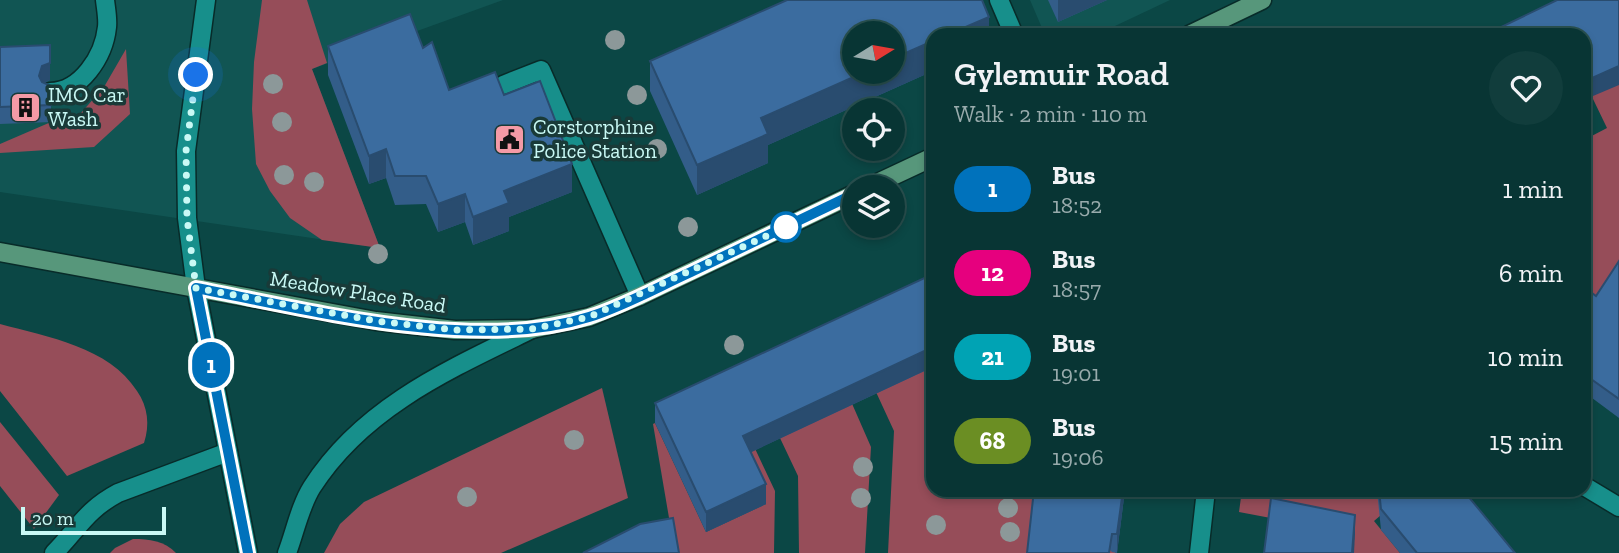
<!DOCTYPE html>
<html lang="en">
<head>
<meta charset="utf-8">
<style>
  :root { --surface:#083534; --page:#113d3c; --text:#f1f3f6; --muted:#98abac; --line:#29504f }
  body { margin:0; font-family:"Zilla Slab",serif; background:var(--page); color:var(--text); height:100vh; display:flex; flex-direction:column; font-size:26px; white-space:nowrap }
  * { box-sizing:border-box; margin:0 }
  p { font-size:23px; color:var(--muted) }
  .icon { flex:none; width:38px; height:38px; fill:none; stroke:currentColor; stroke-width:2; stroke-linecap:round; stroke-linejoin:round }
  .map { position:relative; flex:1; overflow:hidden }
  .side { position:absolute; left:926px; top:28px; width:665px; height:469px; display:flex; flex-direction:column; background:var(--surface); border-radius:21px; box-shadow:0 4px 10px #0003,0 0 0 2px var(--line) }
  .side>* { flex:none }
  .badge { padding:0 14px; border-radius:23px; font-size:24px; line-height:46px }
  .needle { width:46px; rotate:79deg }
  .controls { position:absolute; left:842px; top:21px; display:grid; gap:14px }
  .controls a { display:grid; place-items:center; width:63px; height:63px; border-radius:50%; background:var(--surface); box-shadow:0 4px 10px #0003,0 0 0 2px var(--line); font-size:35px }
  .scale { position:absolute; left:21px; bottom:18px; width:145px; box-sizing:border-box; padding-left:7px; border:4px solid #c9f9f5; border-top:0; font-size:19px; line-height:24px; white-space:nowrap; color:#c9f9f5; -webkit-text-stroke:5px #193a38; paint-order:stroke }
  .you { position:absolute; width:35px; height:35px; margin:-18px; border:5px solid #fff; border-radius:50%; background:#1a73e8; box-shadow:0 0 0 10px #1a73e833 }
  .map>.badge { position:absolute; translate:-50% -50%; box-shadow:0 0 0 4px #fff }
  .round { display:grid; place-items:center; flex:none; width:74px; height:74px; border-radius:37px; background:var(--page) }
  .summary { display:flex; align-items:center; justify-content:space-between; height:119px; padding:0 28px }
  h1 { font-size:33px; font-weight:600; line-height:52px }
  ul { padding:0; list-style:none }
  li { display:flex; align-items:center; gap:21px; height:84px; padding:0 28px }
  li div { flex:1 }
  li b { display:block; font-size:26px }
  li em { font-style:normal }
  li .badge { min-width:77px; font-weight:700; text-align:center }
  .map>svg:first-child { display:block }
</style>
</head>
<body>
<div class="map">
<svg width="1619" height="553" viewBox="0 0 1619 553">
  <rect width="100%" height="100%" fill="#0b4745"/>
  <g fill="#115553">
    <path d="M0 0H503L312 69 380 248 0 192Z"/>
    <path d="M1030 0H1170L1096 35H1045Z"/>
  </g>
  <g fill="#964d59">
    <path d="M262 0H307L327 63 312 69 380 248 322 240 290 218 270 191 256 164 252 109 254 62Z"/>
    <path d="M126 49 130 114 94 147 0 153V144L51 122 80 114 104 87Z"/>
    <path d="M1619 55V280L1584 306V140L1607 128 1593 99 1588 100 1584 90Z"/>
    <path d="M0 324C48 337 109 347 137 391 148 407 150 425 144 443L67 476 0 391Z"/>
    <path d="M825 342 871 447 865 553H799L798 476 780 438Z"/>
    <path d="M933 365V490H1058L1116 553H888L894 431 876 392Z"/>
    <path d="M602 388 628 498 501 553H324L340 524 364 502Z"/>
    <path d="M727 389 775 491 774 553H675L653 424 655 423 706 532 766 504Z"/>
    <path d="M0 422 59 495 34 529 0 486Z"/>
    <path d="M1242 490H1377L1388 509 1374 521 1400 553H1348L1349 533 1239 512Z"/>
    <path d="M133 539C149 539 165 541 176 553H110L115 548Z"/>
  </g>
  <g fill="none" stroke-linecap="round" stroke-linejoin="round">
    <defs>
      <g id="service">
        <path d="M999 0 1014 35"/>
        <path d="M503 85 541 70 640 296"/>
        <path d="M50 92C81 92 104 56 107 27 108 19 106 9 105 0"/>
        <path d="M196 288 187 218 186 151 206 0"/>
      </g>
      <g id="minor">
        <path d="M1584 486 1619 507"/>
        <path d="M54 553C78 529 86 510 118 493L228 452"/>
        <path d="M1199 553 1206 490"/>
      </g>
      <g id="tertiary">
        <path d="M196 288 248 553"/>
        <path d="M287 553C295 532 300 506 312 487 363 407 450 369 532 329"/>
      </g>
      <g id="secondary">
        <path d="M1189 35 1262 0"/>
        <path d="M869 187 933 157"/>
        <path d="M0 252 376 321 455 330 532 329 589 317 640 296 854 194"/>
      </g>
    </defs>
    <use href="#service" stroke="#082b29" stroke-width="21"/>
    <use href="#minor" stroke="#082b29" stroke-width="21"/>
    <use href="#tertiary" stroke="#082b29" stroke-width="21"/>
    <use href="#secondary" stroke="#082b29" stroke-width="21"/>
    <use href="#service" stroke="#178f8b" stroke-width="18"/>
    <use href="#minor" stroke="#178f8b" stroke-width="18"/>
    <use href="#tertiary" stroke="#178f8b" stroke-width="18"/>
    <use href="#secondary" stroke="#57977b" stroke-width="18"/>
  </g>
  <g fill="#8c9899">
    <circle cx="615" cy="40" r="10"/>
    <circle cx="273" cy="84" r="10"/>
    <circle cx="637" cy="95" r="10"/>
    <circle cx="282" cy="122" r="10"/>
    <circle cx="657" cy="149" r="10"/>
    <circle cx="284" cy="175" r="10"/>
    <circle cx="314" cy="182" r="10"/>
    <circle cx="688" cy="227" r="10"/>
    <circle cx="378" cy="254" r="10"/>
    <circle cx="734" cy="345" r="10"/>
    <circle cx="574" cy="440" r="10"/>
    <circle cx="863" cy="467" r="10"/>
    <circle cx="467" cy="497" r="10"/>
    <circle cx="861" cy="498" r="10"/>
    <circle cx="1008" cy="508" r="10"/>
    <circle cx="936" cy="525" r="10"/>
    <circle cx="1010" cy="532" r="10"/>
  </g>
  <g fill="#335d89" fill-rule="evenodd">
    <path d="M787 0H982L989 17V35H933V71L768 145V163L697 195 650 91V61ZM854 33H892V72H854Z"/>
    <path d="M1048 0H1107L1058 22Z"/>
    <path d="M328 46 423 48 449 90 504 95 572 192 509 217V231L473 245 465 222 438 232 426 204 395 205 386 178 369 184 328 75Z"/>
    <path d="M0 47 50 80 44 83 51 86V122L0 124Z"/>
    <path d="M1619 261V418L1584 392V287L1596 296Z"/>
    <path d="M933 274V367L751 452 766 504 706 532 655 423V403Z"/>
    <path d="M1125 490 1117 553 1112 552 1053 496Z"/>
    <path d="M1377 490H1439L1515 553H1400L1381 530Z"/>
  </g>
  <g fill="#294c6f">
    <path d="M1058 0H1107L1058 22Z"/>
    <path d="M989 17V35H947Z"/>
    <path d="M933 41V71L768 145V163L697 195V165L761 118 865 72H892V59Z"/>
    <path d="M50 63V80L42 84 39 76 42 66Z"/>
    <path d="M1619 66V85L1593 96V98L1584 102V84L1592 78Z"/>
    <path d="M386 149V178L369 184V156Z"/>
    <path d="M572 164V192L509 217V231L473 245V217L504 191Z"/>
    <path d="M465 194V222L438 232V204Z"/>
    <path d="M933 347V367L743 456V436Z"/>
    <path d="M766 484V504L706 532V512Z"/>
    <path d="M1123 490H1125L1117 553V534Z"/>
    <path d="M1355 515V534L1354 553H1352Z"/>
  </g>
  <g fill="#3b6c9f" stroke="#294c6f" stroke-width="2">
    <path d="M787 0H982L989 17 947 35H933V41L892 59V33H854V72H865L761 118 768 134 697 165 650 61Z"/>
    <path d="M1557 0H1619V66L1592 78 1593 80 1584 84V35H1479L1490 30 1491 32Z"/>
    <path d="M410 14 423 48 432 42 449 90 495 72 504 95 540 81 572 164 504 191 509 203 473 217 465 194 438 204 426 176H395L386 149 369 156 328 46Z"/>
    <path d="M50 45V63L42 66 39 76 42 82 51 86V105L0 107V47Z"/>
    <path d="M1619 261V399L1584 374V287L1596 296Z"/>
    <path d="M933 274V347L743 436 766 484 706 512 655 403Z"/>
    <path d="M1034 490H1050L1053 496 1054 490H1123L1117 534H1112L1109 553H1027Z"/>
    <path d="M1379 490H1463L1515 553H1417L1381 509Z"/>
    <path d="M1271 498 1355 515 1352 553H1264Z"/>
    <path d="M673 518 679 553H583L640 524Z"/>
  </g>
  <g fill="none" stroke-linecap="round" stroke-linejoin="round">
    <defs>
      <path id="line" d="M248 553 196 288C312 310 475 353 589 317 624 306 658 287 691 272 745 246 800 220 854 194"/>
    </defs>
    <use href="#line" stroke="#fff" stroke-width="16"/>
    <use href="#line" stroke="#0072bc" stroke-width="10"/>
    <path stroke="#c9f9f5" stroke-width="7" stroke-dasharray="0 12.6" d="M196 75 186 151 187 218 196 288 376 321 455 330 532 329 589 317 786 227"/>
  </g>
  <defs>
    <symbol id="building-square" viewBox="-11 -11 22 22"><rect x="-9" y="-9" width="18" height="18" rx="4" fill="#f49aa6" stroke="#193a38"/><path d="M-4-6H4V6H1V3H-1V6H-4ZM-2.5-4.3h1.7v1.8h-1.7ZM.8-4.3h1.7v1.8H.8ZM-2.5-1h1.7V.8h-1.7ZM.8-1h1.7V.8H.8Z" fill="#111"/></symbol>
    <symbol id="civic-square" viewBox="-11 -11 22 22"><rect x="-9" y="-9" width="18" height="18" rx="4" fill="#f49aa6" stroke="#193a38"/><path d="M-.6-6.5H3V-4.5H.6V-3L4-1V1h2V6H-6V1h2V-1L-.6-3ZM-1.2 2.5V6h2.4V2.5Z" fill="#111"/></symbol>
  </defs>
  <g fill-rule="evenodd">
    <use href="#building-square" x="8" y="90" width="35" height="35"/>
    <use href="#civic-square" x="492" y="122" width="35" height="35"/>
  </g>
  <circle fill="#fff" stroke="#0072bc" stroke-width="3.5" cx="786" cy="227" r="14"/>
  <g text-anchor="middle" stroke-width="7" stroke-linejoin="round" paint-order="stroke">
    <g font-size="21" fill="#c9f9f5" stroke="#193a38" text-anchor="start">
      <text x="48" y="102">IMO Car<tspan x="48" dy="24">Wash</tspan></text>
      <text x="533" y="134">Corstorphine<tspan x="533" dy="24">Police Station</tspan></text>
    </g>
    <g font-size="21" fill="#c9f9f5" stroke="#193a38">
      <text transform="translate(358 292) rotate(9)" y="7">Meadow Place Road</text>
    </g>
  </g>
</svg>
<div class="controls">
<a><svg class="needle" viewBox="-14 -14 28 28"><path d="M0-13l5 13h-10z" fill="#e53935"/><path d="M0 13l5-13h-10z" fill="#98abac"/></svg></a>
<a><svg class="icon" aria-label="locate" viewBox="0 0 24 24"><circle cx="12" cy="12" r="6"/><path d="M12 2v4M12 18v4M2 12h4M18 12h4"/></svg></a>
<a><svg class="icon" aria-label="layers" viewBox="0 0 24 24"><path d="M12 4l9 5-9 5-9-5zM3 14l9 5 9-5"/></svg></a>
</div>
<div class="scale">20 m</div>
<div class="you" style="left:196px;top:75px"></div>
<b class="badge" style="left:211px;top:365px;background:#0072bc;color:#fff">1</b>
<section class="side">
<div class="summary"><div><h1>Gylemuir Road</h1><p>Walk · 2 min · 110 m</p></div><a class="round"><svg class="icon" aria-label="heart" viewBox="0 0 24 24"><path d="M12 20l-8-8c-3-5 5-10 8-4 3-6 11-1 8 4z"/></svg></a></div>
<ul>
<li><span class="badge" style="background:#0072bc;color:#fff">1</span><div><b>Bus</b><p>18:52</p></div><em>1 min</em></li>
<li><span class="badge" style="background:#e6007e;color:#fff">12</span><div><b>Bus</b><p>18:57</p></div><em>6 min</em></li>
<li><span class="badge" style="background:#00a3b4;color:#fff">21</span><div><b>Bus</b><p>19:01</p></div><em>10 min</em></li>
<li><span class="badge" style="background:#6b8e23;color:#fff">68</span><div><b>Bus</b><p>19:06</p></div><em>15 min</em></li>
</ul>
</section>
</div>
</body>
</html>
